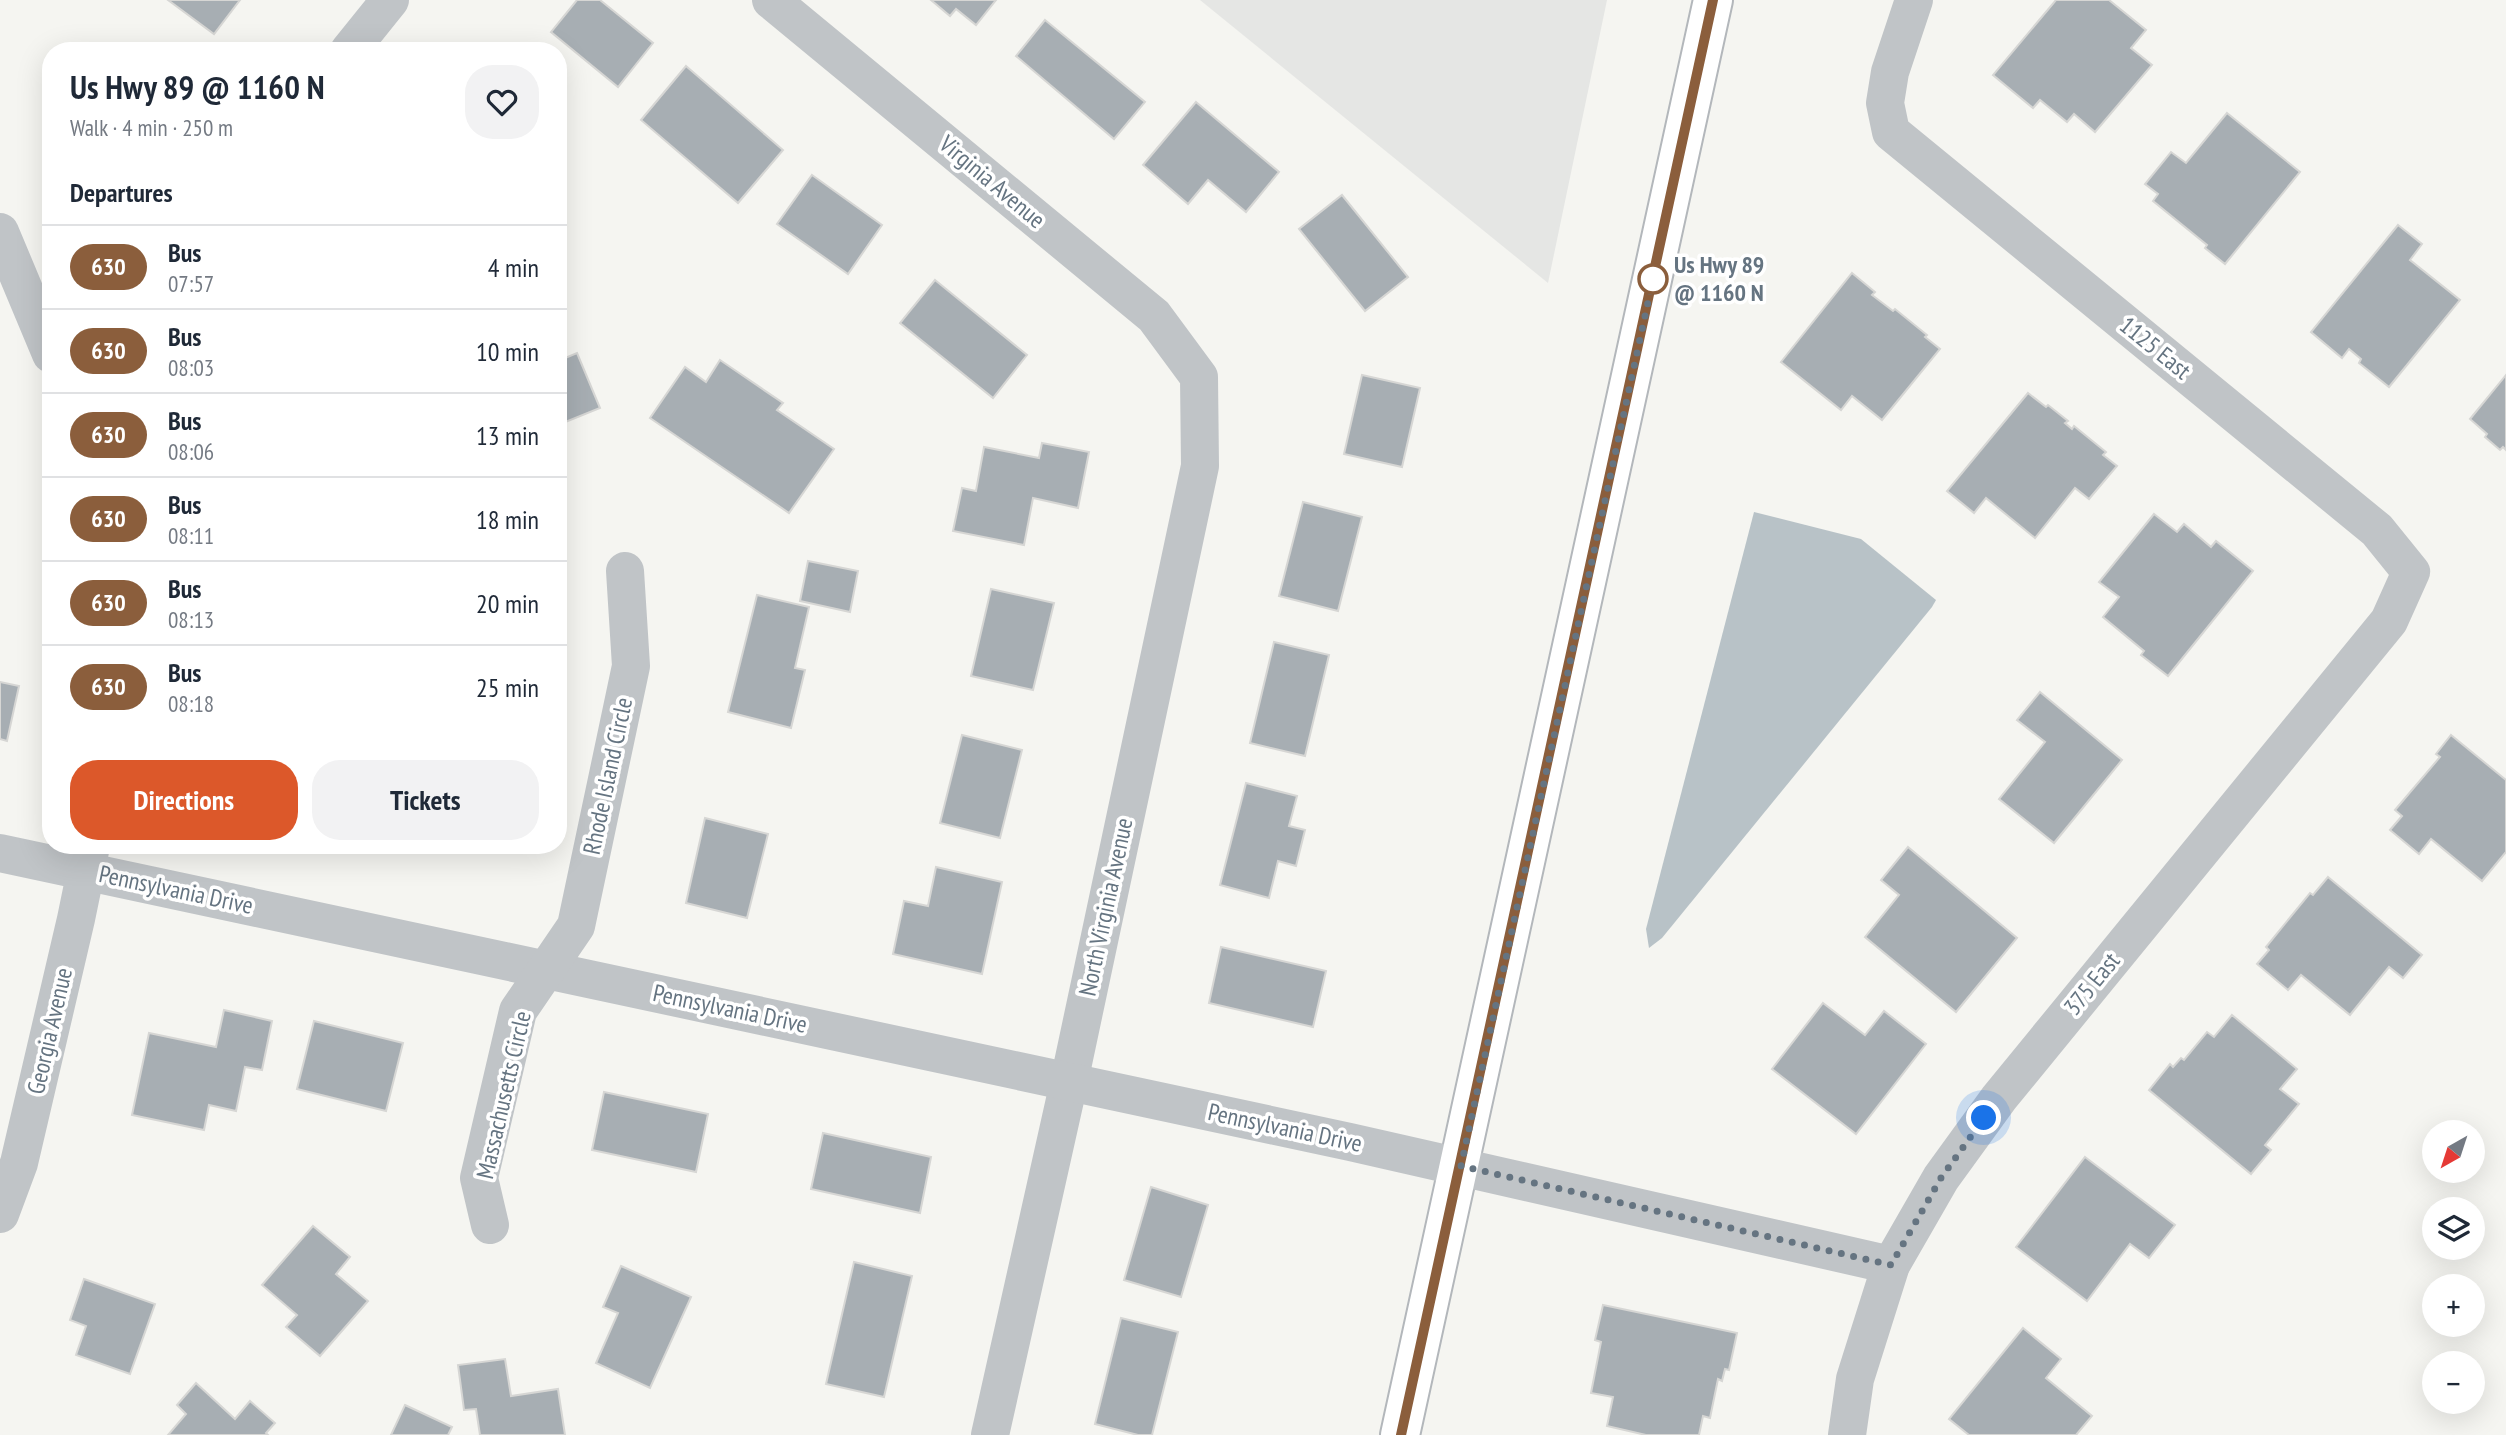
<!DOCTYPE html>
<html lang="en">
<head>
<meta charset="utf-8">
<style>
  :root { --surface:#fff; --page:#f2f2f3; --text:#1f2937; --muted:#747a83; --line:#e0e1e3; --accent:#dc582a }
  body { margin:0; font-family:"PT Sans Narrow",sans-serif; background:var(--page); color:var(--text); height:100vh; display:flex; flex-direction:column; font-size:26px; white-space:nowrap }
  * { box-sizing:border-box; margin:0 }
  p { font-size:23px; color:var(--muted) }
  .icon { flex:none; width:38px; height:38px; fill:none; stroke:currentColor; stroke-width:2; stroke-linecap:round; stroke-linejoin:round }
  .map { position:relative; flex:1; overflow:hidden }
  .panel { position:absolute; left:42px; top:42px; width:525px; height:812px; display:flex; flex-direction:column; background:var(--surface); border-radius:28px; box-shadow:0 7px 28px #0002 }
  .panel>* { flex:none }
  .badge { padding:0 14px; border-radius:23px; font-size:24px; line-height:46px }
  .needle { width:46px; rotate:219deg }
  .tools { position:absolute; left:2422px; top:1120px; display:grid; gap:14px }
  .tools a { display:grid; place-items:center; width:63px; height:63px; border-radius:50%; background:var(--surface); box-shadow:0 7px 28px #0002; font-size:35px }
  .you { position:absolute; width:35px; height:35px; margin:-18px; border:5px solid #fff; border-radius:50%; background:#1a73e8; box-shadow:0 0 0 10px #1a73e833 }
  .map>.badge { position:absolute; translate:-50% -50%; box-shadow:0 0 0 4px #fff }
  h2 { padding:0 28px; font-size:26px; line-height:63px }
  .round { display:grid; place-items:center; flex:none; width:74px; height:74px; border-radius:28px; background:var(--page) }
  .headline { display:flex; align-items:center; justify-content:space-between; height:119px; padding:0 28px }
  h1 { font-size:33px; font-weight:700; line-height:52px }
  .primary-button { display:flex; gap:14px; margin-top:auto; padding:14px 28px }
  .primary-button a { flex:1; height:80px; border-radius:28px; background:var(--accent); color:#fff; font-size:28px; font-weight:700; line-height:80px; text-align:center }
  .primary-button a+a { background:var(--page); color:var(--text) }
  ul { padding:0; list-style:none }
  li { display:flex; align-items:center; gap:21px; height:84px; padding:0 28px; border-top:2px solid var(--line) }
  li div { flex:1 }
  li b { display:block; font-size:26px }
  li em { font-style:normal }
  li .badge { min-width:77px; font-weight:700; text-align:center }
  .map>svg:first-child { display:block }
</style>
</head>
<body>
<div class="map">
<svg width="2506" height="1435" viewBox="0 0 2506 1435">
  <rect width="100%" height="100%" fill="#f5f5f1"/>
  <path fill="#e5e6e4" d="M1200 0H1607L1548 283Z"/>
  <path fill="#b8c2c7" d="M1754 512 1861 539 1936 600 1932 607 1662 938 1649 948 1646 929Z"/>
  <g fill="#a7aeb3" stroke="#d6d6d4" stroke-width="2">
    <path d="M168 0H240L214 34Z"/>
    <path d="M577 0H600L653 43 618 87 551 32Z"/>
    <path d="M931 0H996L976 25 956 9 950 16Z"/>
    <path d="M2056 0H2109L2146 30 2131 48 2152 65 2095 132 2074 114 2067 122 2040 100 2033 108 1993 75Z"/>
    <path d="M1045 20 1145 102 1114 139 1016 56Z"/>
    <path d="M686 66 783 150 738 203 641 120Z"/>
    <path d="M1196 102 1279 172 1246 212 1208 180 1188 204 1143 165Z"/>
    <path d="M2227 113 2300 172 2225 264 2205 248 2207 245 2153 201 2158 194 2145 184 2171 152 2186 163Z"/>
    <path d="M812 175 882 225 848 274 777 224Z"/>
    <path d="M1342 195 1408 277 1365 311 1299 229Z"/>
    <path d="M2398 225 2422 244 2410 260 2460 300 2389 387 2359 363 2361 359 2349 349 2342 358 2311 332Z"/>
    <path d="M1852 273 1875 292 1872 295 1893 311 1895 309 1927 335 1925 337 1940 349 1882 420 1852 396 1841 410 1781 362Z"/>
    <path d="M935 280 1027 355 993 398 900 323Z"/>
    <path d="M577 353 600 408 558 425V361Z"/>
    <path d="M720 360 783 403 777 410 834 449 789 513 650 418 685 367 706 382Z"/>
    <path d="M1362 375 1420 388 1402 467 1344 454Z"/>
    <path d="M2506 375V450L2503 447 2500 450 2485 437 2487 434 2470 419Z"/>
    <path d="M2028 393 2046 407 2048 405 2068 421 2065 423 2072 429 2074 426 2106 452 2103 455 2117 466 2089 499 2075 488 2035 538 1986 498 1974 513 1947 491Z"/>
    <path d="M1042 443 1089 452 1078 508 1033 498 1024 545 953 531 962 488 976 491 984 447 1039 458Z"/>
    <path d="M1303 502 1362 517 1338 611 1279 596Z"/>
    <path d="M2154 514 2177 532 2184 524 2211 547 2216 541 2253 571 2168 676 2141 655 2144 651 2103 617 2119 597 2099 582Z"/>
    <path d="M808 561 858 571 850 612 800 601Z"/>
    <path d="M991 589 1054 603 1033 690 971 676Z"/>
    <path d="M757 595 809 607 795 668 805 670 791 728 728 712Z"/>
    <path d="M1274 642 1329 655 1305 756 1250 743Z"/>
    <path d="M0 682 19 686 7 741 0 739Z"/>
    <path d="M2040 692 2122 760 2054 843 1999 799 2045 742 2017 720Z"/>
    <path d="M962 735 1022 750 1000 838 940 823Z"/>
    <path d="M2451 735 2506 780V852L2482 881 2431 839 2419 854 2390 830 2402 816 2395 810 2440 757 2436 754Z"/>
    <path d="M1246 783 1297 796 1289 826 1305 830 1296 866 1278 861 1269 898 1220 885Z"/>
    <path d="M705 818 768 834 747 918 686 903Z"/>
    <path d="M1908 847 2017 938 1956 1012 1865 937 1899 895 1881 880Z"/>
    <path d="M936 867 1002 882 982 974 893 954 904 901 928 906Z"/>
    <path d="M2328 877 2422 955 2403 978 2389 967 2350 1015 2301 975 2288 990 2257 964 2269 950 2266 947 2310 893 2313 895Z"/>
    <path d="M1221 947 1326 971 1313 1027 1209 1003Z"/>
    <path d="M1823 1003 1865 1035 1884 1011 1926 1044 1856 1134 1772 1069Z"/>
    <path d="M224 1010 272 1021 262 1070 245 1067 236 1111 209 1105 204 1130 132 1115 149 1033 216 1047Z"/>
    <path d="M2232 1015 2297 1069 2280 1089 2299 1104 2265 1145 2271 1150 2251 1174 2149 1090 2170 1064 2173 1067 2181 1058 2184 1060 2207 1032 2214 1037Z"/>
    <path d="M314 1021 403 1043 386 1111 297 1089Z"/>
    <path d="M604 1092 708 1114 696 1172 592 1150Z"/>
    <path d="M823 1133 931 1157 920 1213 811 1189Z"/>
    <path d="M2085 1157 2175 1225 2149 1258 2130 1244 2087 1301 2016 1247Z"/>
    <path d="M1151 1187 1208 1205 1181 1297 1124 1280Z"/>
    <path d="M313 1226 350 1257 336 1274 368 1301 320 1356 286 1327 297 1315 262 1285Z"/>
    <path d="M854 1262 912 1276 884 1397 826 1384Z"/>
    <path d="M621 1266 691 1297 650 1388 596 1363 618 1313 603 1307Z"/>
    <path d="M84 1279 155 1304 130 1374 76 1355 86 1326 70 1320Z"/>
    <path d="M1603 1305 1737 1333 1729 1370 1725 1369 1722 1381 1718 1379 1710 1418 1703 1416 1699 1435H1646L1607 1426 1613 1397 1591 1393 1601 1342 1595 1340Z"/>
    <path d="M1121 1318 1178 1332 1152 1435H1138L1095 1424Z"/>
    <path d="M2023 1328 2061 1359 2046 1378 2092 1416 2076 1435H1969L1949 1419Z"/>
    <path d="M505 1359 511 1396 558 1389 565 1435H480L476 1409 464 1410 458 1365Z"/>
    <path d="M196 1383 235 1419 250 1401 275 1423 266 1433 268 1435H168L186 1414 177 1405Z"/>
    <path d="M405 1405 452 1427 448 1435H391Z"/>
  </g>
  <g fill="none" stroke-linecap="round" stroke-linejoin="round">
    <defs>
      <path id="major" d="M1400 1435 1713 0"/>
    </defs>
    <use href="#major" stroke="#b3b7bb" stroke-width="42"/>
    <g stroke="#c0c4c7" stroke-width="38">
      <path d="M771 0 1154 316 1199 377 1200 466 1069 1082 990 1435"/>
      <path d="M349 51 390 0"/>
      <path d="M0 232 51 354"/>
      <path d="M0 853 1350 1142 1891 1265"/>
      <path d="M0 1214 19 1163 76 919 91 846"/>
      <path d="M490 1225 479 1178 518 1011 576 926 631 666 625 571"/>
      <path d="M1847 1435 1855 1379 1891 1265 1941 1178 1999 1098 2389 621 2411 572 2377 530 1891 132 1885 103 1890 72 1914 0"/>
    </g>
    <use href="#major" stroke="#fff" stroke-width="38"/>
  </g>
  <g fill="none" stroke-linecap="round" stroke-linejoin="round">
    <defs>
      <path id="line" d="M1401 1435 1713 0"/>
    </defs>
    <use href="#line" stroke="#fff" stroke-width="16"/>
    <use href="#line" stroke="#8b5e3c" stroke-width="10"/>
    <path stroke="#657481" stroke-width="7" stroke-dasharray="0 12.6" d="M1653 279 1461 1166 1891 1265 1941 1178 1984 1118"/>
  </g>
  <circle fill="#fff" stroke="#8b5e3c" stroke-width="3.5" cx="1653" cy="279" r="14"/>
  <g text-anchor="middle" stroke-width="7" stroke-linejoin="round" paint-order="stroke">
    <g font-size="24" fill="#657481" stroke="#fff">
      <text transform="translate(992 182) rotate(40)" y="8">Virginia Avenue</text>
      <text transform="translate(2155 348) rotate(39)" y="8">1125 East</text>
      <text transform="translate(608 776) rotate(-78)" y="8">Rhode Island Circle</text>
      <text transform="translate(176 890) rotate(12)" y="8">Pennsylvania Drive</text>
      <text transform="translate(1106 907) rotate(-78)" y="8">North Virginia Avenue</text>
      <text transform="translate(2092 984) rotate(-51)" y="8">375 East</text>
      <text transform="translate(730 1009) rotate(12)" y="8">Pennsylvania Drive</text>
      <text transform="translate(50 1031) rotate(-77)" y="8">Georgia Avenue</text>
      <text transform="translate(504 1095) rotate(-77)" y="8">Massachusetts Circle</text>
      <text transform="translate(1285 1128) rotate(12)" y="8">Pennsylvania Drive</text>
    </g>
    <g font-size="24" font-weight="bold" fill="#657481" stroke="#fff" text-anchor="start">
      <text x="1674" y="273">Us Hwy 89<tspan x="1674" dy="28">@ 1160 N</tspan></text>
    </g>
  </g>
</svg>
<div class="tools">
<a><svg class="needle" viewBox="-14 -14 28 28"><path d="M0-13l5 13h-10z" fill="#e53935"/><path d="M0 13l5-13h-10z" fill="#747a83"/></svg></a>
<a><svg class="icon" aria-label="layers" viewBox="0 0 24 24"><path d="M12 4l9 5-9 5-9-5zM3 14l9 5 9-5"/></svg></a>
<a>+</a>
<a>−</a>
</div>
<div class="you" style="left:1984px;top:1118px"></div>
<section class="panel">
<div class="headline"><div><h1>Us Hwy 89 @ 1160 N</h1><p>Walk · 4 min · 250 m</p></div><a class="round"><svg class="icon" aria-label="heart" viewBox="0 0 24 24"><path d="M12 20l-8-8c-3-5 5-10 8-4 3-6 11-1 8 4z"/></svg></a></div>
<h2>Departures</h2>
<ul>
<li><span class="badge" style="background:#8b5e3c;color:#fff">630</span><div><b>Bus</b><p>07:57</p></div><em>4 min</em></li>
<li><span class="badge" style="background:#8b5e3c;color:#fff">630</span><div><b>Bus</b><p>08:03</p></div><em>10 min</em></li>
<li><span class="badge" style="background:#8b5e3c;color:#fff">630</span><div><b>Bus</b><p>08:06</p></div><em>13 min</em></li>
<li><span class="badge" style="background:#8b5e3c;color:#fff">630</span><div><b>Bus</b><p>08:11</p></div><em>18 min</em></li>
<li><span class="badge" style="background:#8b5e3c;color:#fff">630</span><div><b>Bus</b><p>08:13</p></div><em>20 min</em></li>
<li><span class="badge" style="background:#8b5e3c;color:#fff">630</span><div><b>Bus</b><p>08:18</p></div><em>25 min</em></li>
</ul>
<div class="primary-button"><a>Directions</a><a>Tickets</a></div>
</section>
</div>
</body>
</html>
